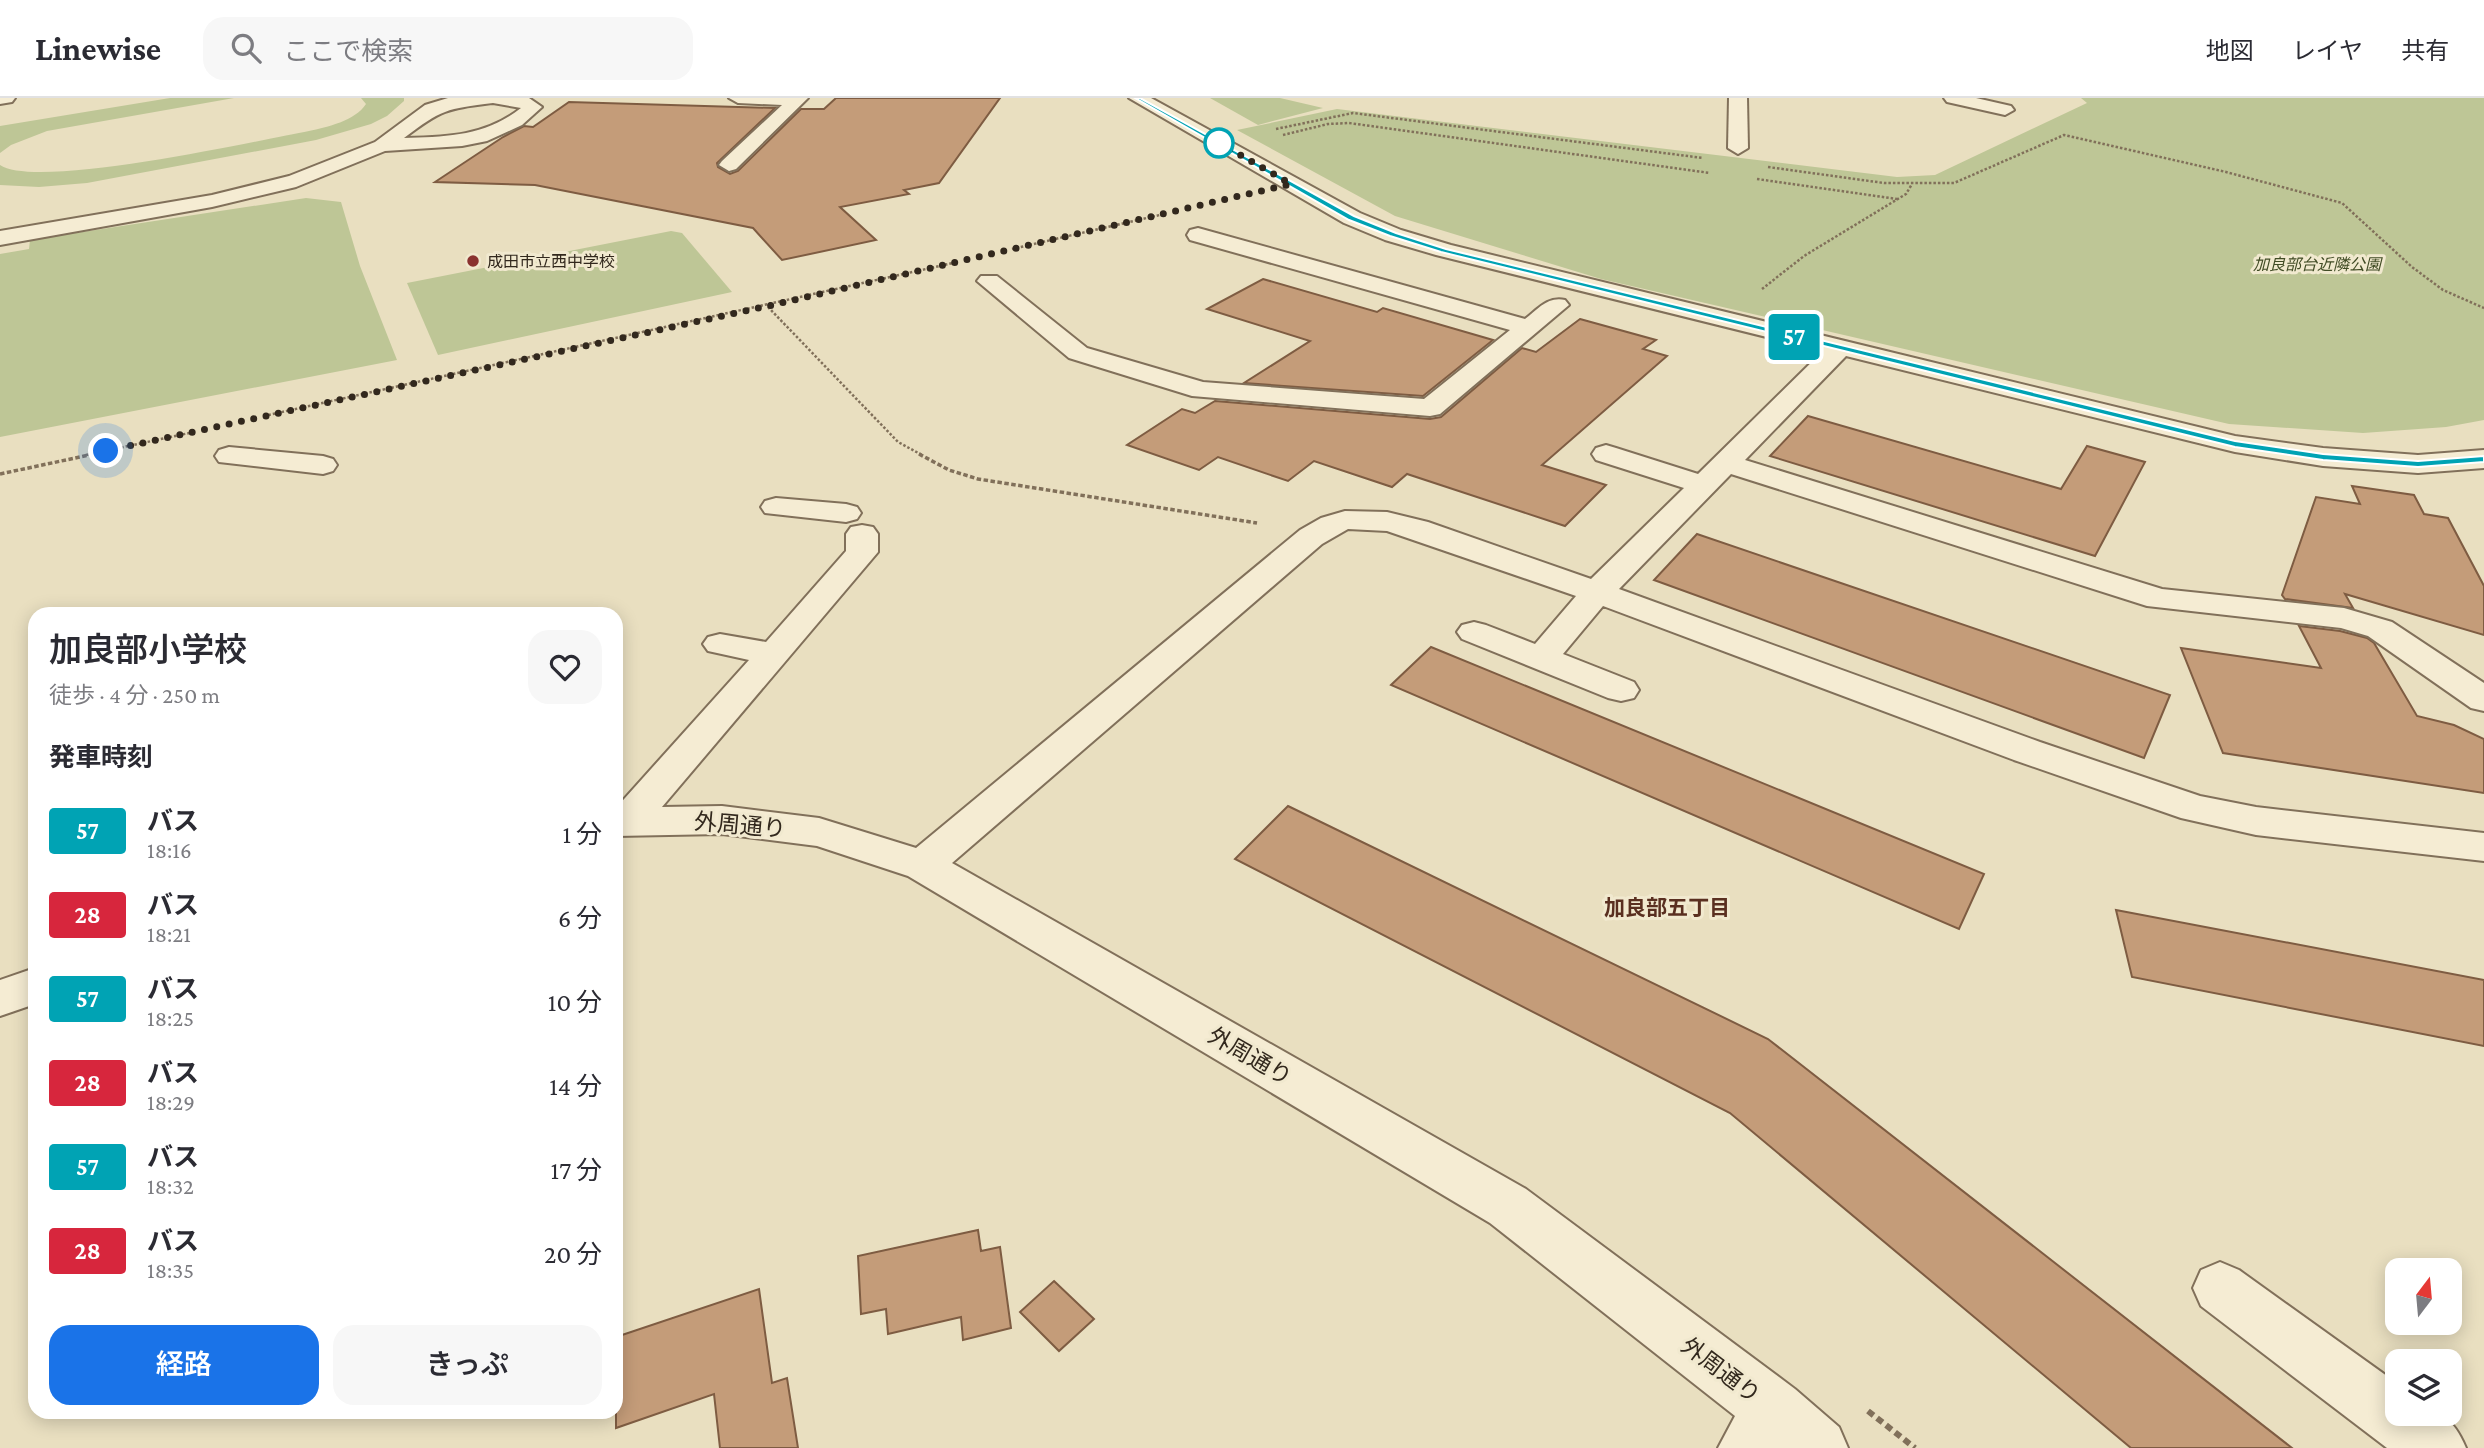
<!DOCTYPE html>
<html lang="ja">
<head>
<meta charset="utf-8">
<style>
  :root { --surface:#fff; --page:#f7f7f7; --text:#2b2b33; --muted:#7c7c81; --line:#e1e1e2; --accent:#1a73e8 }
  body { margin:0; font-family:"Crimson Pro","Noto Sans JP",serif; background:var(--page); color:var(--text); height:100vh; display:flex; flex-direction:column; font-size:26px; white-space:nowrap }
  * { box-sizing:border-box; margin:0 }
  p { font-size:23px; color:var(--muted) }
  .icon { flex:none; width:38px; height:38px; fill:none; stroke:currentColor; stroke-width:2; stroke-linecap:round; stroke-linejoin:round }
  .map { position:relative; flex:1; overflow:hidden }
  .side { position:absolute; left:28px; top:509px; width:595px; height:812px; display:flex; flex-direction:column; background:var(--surface); border-radius:21px; box-shadow:0 4px 18px #0003 }
  .side>* { flex:none }
  .badge { padding:0 14px; border-radius:5px; font-size:24px; line-height:46px }
  .needle { width:46px; rotate:16deg }
  .tools { position:absolute; left:2385px; top:1160px; display:grid; gap:14px }
  .tools a { display:grid; place-items:center; width:77px; height:77px; border-radius:14px; background:var(--surface); box-shadow:0 4px 18px #0003; font-size:35px }
  .you { position:absolute; width:35px; height:35px; margin:-18px; border:5px solid #fff; border-radius:50%; background:#1a73e8; box-shadow:0 0 0 10px #1a73e833 }
  .map>.badge { position:absolute; translate:-50% -50%; box-shadow:0 0 0 4px #fff }
  h2 { padding:0 21px; font-size:26px; line-height:63px }
  .round { display:grid; place-items:center; flex:none; width:74px; height:74px; border-radius:21px; background:var(--page) }
  .head { display:flex; align-items:center; justify-content:space-between; height:119px; padding:0 21px }
  h1 { font-size:33px; font-weight:600; line-height:52px }
  .primary-button { display:flex; gap:14px; margin-top:auto; padding:14px 21px }
  .primary-button a { flex:1; height:80px; border-radius:21px; background:var(--accent); color:#fff; font-size:28px; font-weight:600; line-height:80px; text-align:center }
  .primary-button a+a { background:var(--page); color:var(--text) }
  ul { padding:0; list-style:none }
  li { display:flex; align-items:center; gap:21px; height:84px; padding:0 21px }
  li div { flex:1 }
  li b { display:block; font-size:26px }
  li em { font-style:normal }
  li .badge { min-width:77px; font-weight:700; text-align:center }
  header { display:flex; align-items:center; gap:42px; box-sizing:border-box; height:98px; padding:0 35px; background:var(--surface); border-bottom:2px solid var(--line) }
  header strong { font-size:33px }
  nav { display:flex; gap:38px; margin-inline-start:auto; font-size:24px }
  .search { width:490px; height:63px; background:var(--page); display:flex; align-items:center; gap:18px; box-sizing:border-box; padding:0 24px; border-radius:21px; color:var(--muted); font-size:26px }
  .map>svg:first-child { display:block }
</style>
</head>
<body>
<header>
<strong>Linewise</strong>
<div class="search"><svg class="icon" aria-label="search" viewBox="0 0 24 24"><circle cx="10" cy="10" r="6"/><path d="M15 15l6 6"/></svg>ここで検索</div>
<nav><a>地図</a><a>レイヤ</a><a>共有</a></nav>
</header>
<div class="map">
<svg width="2484" height="1350" viewBox="0 0 2484 1350">
  <rect width="100%" height="100%" fill="#e9dfc0"/>
  <g fill="#bec696">
    <path d="M170 0H234L47 33 11 47 0 55V28Z"/>
    <path d="M361 0H404V3L387 18 371 26 316 42 87 85 39 89 0 87V67C37 92 255 43 309 33 327 29 355 23 366 6Z"/>
    <path d="M1210 0H1280L1323 10 1258 27Z"/>
    <path d="M2081 0H2484V322L2446 329 2363 335 2229 326 1601 181 1395 118 1237 32 1337 11 1897 79 1935 77 2087 5Z"/>
    <path d="M306 100 341 104 360 168 397 262 0 339V156L29 151 30 142Z"/>
    <path d="M671 133 682 135 732 194 438 257 407 185Z"/>
  </g>
  <g fill="#c49c79" stroke="#7e5c42" stroke-width="2">
    <path d="M836 0H1000L939 85 904 92 909 96 840 109 876 142 782 162 753 130 535 87 435 84 503 39 524 28 533 29 569 4 775 10 717 65 718 69 730 76 738 73 801 11H824Z"/>
    <path d="M1263 181 1377 214 1383 210 1493 242 1423 298 1244 285 1310 243 1207 211Z"/>
    <path d="M1580 221 1656 242 1643 251 1667 258 1542 367 1606 387 1565 428 1407 376 1392 389 1314 363 1288 383 1218 359 1199 372 1127 347 1182 311 1195 315 1215 303 1430 321 1441 319 1522 250 1536 254Z"/>
    <path d="M1808 318 2061 391 2087 348 2145 364 2095 458 1770 358Z"/>
    <path d="M2352 388 2414 397 2424 416 2448 420 2484 488V537L2345 496 2353 510 2285 501 2282 497 2316 399 2360 406Z"/>
    <path d="M1697 436 2170 597 2144 660 1654 482Z"/>
    <path d="M2299 528 2340 533 2367 540 2374 545 2417 618 2454 627 2484 641V695L2223 655 2181 550 2321 570Z"/>
    <path d="M1431 549 1984 776 1959 831 1391 587Z"/>
    <path d="M1288 708 1768 941 2292 1350H2131L1730 1015 1235 761Z"/>
    <path d="M2116 812 2484 882V948L2132 879Z"/>
    <path d="M978 1132 981 1153 1000 1149 1011 1230 963 1242 961 1219 888 1236 886 1211 861 1216 858 1158Z"/>
    <path d="M1054 1183 1094 1221 1059 1253 1020 1214Z"/>
    <path d="M759 1191 772 1285 787 1280 798 1350H720L714 1296 616 1330V1239Z"/>
  </g>
  <g fill="none" stroke-linecap="round" stroke-linejoin="round">
    <defs>
      <g id="minor">
        <path d="M0 0H15L12 4 0 6Z"/>
        <path d="M448 0H529L542 9 522 27 487 43 462 48 385 53 296 89 212 109 0 147V133L212 97 289 78 375 44 425 7ZM493 5 521 10C486 38 447 39 404 40 442 11 446 11 493 5Z"/>
        <path d="M729 0H808L736 71 729 73 719 67 722 63 782 7 738 5Z"/>
        <path d="M1129 0H1151L1360 115 1401 132 1451 147 2235 338 2323 350 2418 357 2484 352V370L2418 375 2323 368 2235 354 1846 258 1745 362 2162 491 2344 510 2392 524 2484 585V613L2471 610 2368 538 2341 530 2147 508 1731 376 1619 491 2040 644 2200 698 2256 709 2484 735V763L2256 737 2181 720 2014 662 1603 508 1563 556 1634 584 1639 592 1634 600 1621 603 1608 600 1462 541 1457 534 1462 527 1474 524 1486 527 1535 546 1576 498 1387 433 1348 431 1322 446 952 765 1526 1091 1795 1291 1839 1329 1848 1350H1718L1735 1318 1490 1125 908 778 817 748 722 736 616 738V710L749 562 708 553 703 546 708 539 720 536 766 544 846 453V436L851 429 862 427 873 429 878 436V454L662 709 722 708 819 720 916 750 1300 432 1321 420 1345 413 1387 414 1428 424 1591 481 1684 390 1596 362 1592 356 1596 350 1606 347 1616 350 1698 376 1823 253 1436 157 1385 142 1344 125Z"/>
        <path d="M1729 0H1747L1748 50 1738 56 1728 50Z"/>
        <path d="M1944 0H1976L2011 8 2014 12 2005 17 1947 4Z"/>
        <path d="M1198 130 1525 221C1538 211 1548 198 1565 202L1569 207 1440 316 1430 318 1192 298 1069 260 977 183 981 178H997L1087 250 1203 284 1424 301 1510 232 1190 142 1187 137 1190 132Z"/>
        <path d="M229 349 323 358 333 361 337 367 333 373 323 376 219 364 215 358 219 352Z"/>
        <path d="M776 400 846 406 857 409 861 415 857 421 846 424 765 415 761 409 765 403Z"/>
        <path d="M35 870V906L0 918V882Z"/>
        <path d="M2220 1164 2239 1172 2398 1286V1316C2436 1316 2449 1310 2466 1350H2387L2201 1208 2193 1190 2201 1172Z"/>
      </g>
    </defs>
    <use href="#minor" stroke="#81705a" stroke-width="4"/>
    <g stroke="#81705a" stroke-width="2.5" stroke-dasharray="2.5 2" stroke-linecap="butt">
      <path d="M1276 31 1353 15 1703 60"/>
      <path d="M1283 37 1328 26 1349 25 1710 75"/>
      <path d="M1768 69 1884 85H1954L2064 37 2226 74 2342 105 2412 169 2443 192 2484 210"/>
      <path d="M1757 81 1897 101"/>
      <path d="M1012 151 1164 116"/>
      <path d="M1762 191 1804 158 1906 96 1912 86"/>
      <path d="M768 209 898 344 922 357"/>
      <path d="M264 318 953 165"/>
      <path d="M86 357 194 334"/>
    </g>
    <g stroke="#81705a" stroke-width="3.5" stroke-dasharray="4.5 2.5" stroke-linecap="butt">
      <path d="M919 356 949 372 978 381 1257 425"/>
      <path d="M0 376 94 356"/>
    </g>
    <path stroke="#81705a" stroke-width="6" stroke-dasharray="7 4.5" stroke-linecap="butt" d="M1868 1313 1915 1350"/>
    <use href="#minor" fill="#f5ecd3" fill-rule="evenodd"/>
  </g>
  <path fill="#00a3b4" stroke="#fff" stroke-width="2" d="M1135 0H1140L1354 118 1396 135 1446 151 2235 343 2323 356 2418 363 2484 358V364L2418 369 2323 362 2235 349 1441 154 1390 138 1349 122Z"/>
  <g fill="none" stroke-linecap="round" stroke-linejoin="round">
    <path stroke="#32281d" stroke-width="7" stroke-dasharray="0 12.6" d="M106 353 768 208 1291 86 1219 45"/>
  </g>
  <circle fill="#fff" stroke="#00a3b4" stroke-width="3.5" cx="1219" cy="45" r="14"/>
  <circle fill="#8a322f" stroke="#f1e9cf" stroke-width="2.5" cx="473" cy="163" r="7"/>
  <g text-anchor="middle" stroke-width="6" stroke-linejoin="round" paint-order="stroke">
    <g font-size="16" fill="#32281d" stroke="#f1e9cf" text-anchor="start">
      <text x="487" y="169">成田市立西中学校</text>
    </g>
    <g font-size="16" font-style="italic" fill="#414c25" stroke="#f1e9cf">
      <text x="2317" y="172">加良部台近隣公園</text>
    </g>
    <g font-size="21" font-weight="bold" fill="#5a2f20" stroke="#f1e9cf">
      <text x="1667" y="817">加良部五丁目</text>
    </g>
    <g font-size="23" fill="#32281d" stroke="#f1e9cf">
      <text transform="translate(740 727) rotate(5)" y="8">外周通り</text>
      <text transform="translate(1250 958) rotate(30)" y="8">外周通り</text>
      <text transform="translate(1721 1272) rotate(37)" y="8">外周通り</text>
    </g>
  </g>
</svg>
<div class="tools">
<a><svg class="needle" viewBox="-14 -14 28 28"><path d="M0-13l5 13h-10z" fill="#e53935"/><path d="M0 13l5-13h-10z" fill="#7c7c81"/></svg></a>
<a><svg class="icon" aria-label="layers" viewBox="0 0 24 24"><path d="M12 4l9 5-9 5-9-5zM3 14l9 5 9-5"/></svg></a>
</div>
<div class="you" style="left:106px;top:353px"></div>
<b class="badge" style="left:1794px;top:239px;background:#00a3b4;color:#fff">57</b>
<section class="side">
<div class="head"><div><h1>加良部小学校</h1><p>徒歩 · 4 分 · 250 m</p></div><a class="round"><svg class="icon" aria-label="heart" viewBox="0 0 24 24"><path d="M12 20l-8-8c-3-5 5-10 8-4 3-6 11-1 8 4z"/></svg></a></div>
<h2>発車時刻</h2>
<ul>
<li><span class="badge" style="background:#00a3b4;color:#fff">57</span><div><b>バス</b><p>18:16</p></div><em>1 分</em></li>
<li><span class="badge" style="background:#d7263d;color:#fff">28</span><div><b>バス</b><p>18:21</p></div><em>6 分</em></li>
<li><span class="badge" style="background:#00a3b4;color:#fff">57</span><div><b>バス</b><p>18:25</p></div><em>10 分</em></li>
<li><span class="badge" style="background:#d7263d;color:#fff">28</span><div><b>バス</b><p>18:29</p></div><em>14 分</em></li>
<li><span class="badge" style="background:#00a3b4;color:#fff">57</span><div><b>バス</b><p>18:32</p></div><em>17 分</em></li>
<li><span class="badge" style="background:#d7263d;color:#fff">28</span><div><b>バス</b><p>18:35</p></div><em>20 分</em></li>
</ul>
<div class="primary-button"><a>経路</a><a>きっぷ</a></div>
</section>
</div>
</body>
</html>
